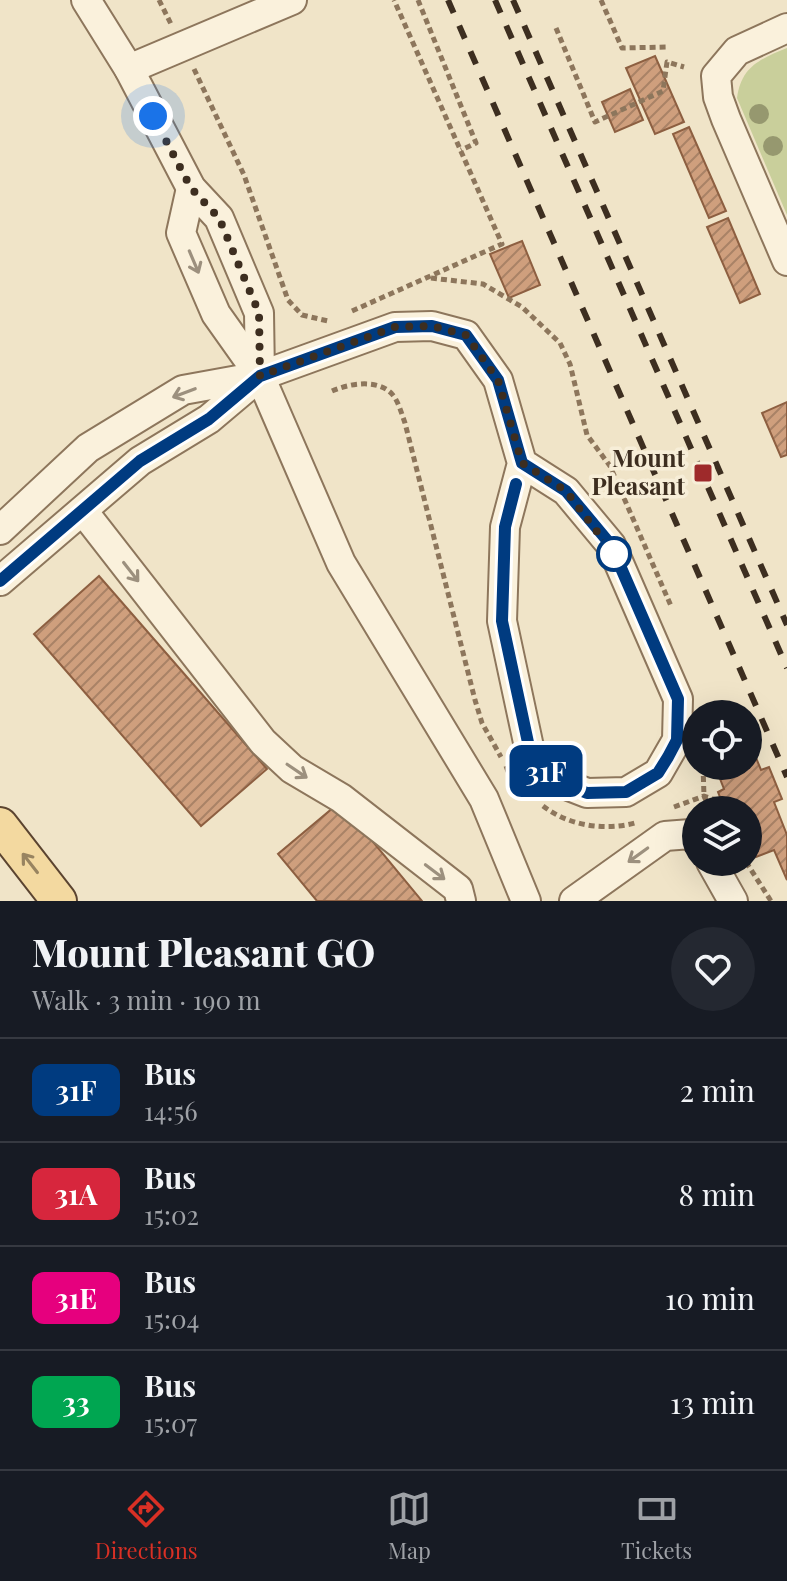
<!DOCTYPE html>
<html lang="en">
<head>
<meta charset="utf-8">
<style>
  :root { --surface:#171b24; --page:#242831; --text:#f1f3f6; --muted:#9ea1a6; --line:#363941; --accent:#d93025 }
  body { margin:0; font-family:"Playfair Display",serif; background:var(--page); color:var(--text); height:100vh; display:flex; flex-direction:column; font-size:30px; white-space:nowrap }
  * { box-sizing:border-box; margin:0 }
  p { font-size:26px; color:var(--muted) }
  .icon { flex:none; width:44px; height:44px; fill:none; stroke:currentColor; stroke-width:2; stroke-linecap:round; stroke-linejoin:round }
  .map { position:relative; height:901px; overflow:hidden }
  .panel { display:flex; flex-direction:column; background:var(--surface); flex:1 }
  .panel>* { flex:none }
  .badge { padding:0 16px; border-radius:12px; font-size:28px; line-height:52px }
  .buttons { position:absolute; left:682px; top:700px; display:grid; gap:16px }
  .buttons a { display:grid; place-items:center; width:80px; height:80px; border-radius:50%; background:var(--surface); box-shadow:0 8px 32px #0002; font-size:40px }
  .you { position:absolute; width:40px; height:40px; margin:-20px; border:6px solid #fff; border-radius:50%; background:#1a73e8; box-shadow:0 0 0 12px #1a73e833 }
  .map>.badge { position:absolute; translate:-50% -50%; box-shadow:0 0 0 4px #fff }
  .round { display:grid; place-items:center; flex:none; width:84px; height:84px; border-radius:42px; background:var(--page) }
  .head { display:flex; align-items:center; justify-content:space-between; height:136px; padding:0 32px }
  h1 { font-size:38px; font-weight:800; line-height:60px }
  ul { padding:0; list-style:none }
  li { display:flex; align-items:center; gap:24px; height:104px; padding:0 32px; border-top:2px solid var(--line) }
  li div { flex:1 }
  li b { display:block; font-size:30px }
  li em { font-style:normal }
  li .badge { min-width:88px; font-weight:700; text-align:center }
  .menu { display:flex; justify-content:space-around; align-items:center; height:112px; border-top:2px solid var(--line); background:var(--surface); font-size:22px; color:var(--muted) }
  .menu a { display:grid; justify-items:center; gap:4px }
  .menu .on { color:var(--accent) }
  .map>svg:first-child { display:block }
</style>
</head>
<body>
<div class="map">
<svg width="787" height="901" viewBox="0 0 787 901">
  <defs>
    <pattern id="building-hatch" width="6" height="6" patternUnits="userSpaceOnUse" patternTransform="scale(2)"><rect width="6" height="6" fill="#cf9f7d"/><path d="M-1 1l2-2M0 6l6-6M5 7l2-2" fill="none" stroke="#a98266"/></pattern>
  </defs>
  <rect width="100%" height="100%" fill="#f0e4c8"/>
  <path fill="#c9cf9b" d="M787 48V215L737 98C741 67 760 59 787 48Z"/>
  <g fill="url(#building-hatch)" stroke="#8d5f41" stroke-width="2">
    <path d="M655 56 684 122 655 134 626 68Z"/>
    <path d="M630 89 643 120 615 132 602 102Z"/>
    <path d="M689 127 726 211 709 218 673 134Z"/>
    <path d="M728 218 760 294 740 303 707 227Z"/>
    <path d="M522 241 540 285 509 298 490 254Z"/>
    <path d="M787 402V455L781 457 762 413Z"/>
    <path d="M99 576 267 769 201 826 34 634Z"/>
    <path d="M750 743 761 770 769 767 782 799 774 802 787 835V880L774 850 756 857 748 838V810H725L718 792 724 789 715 766H748Z"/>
    <path d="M340 802 422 901H317L278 854Z"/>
  </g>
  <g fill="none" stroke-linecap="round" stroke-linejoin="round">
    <defs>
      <g id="minor">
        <path d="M787 28 737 51 716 76 718 97 726 119 787 261"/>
        <path d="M129 69 292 0"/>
        <path d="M191 188 181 233 216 314 260 376 341 563 484 799 526 901"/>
        <path d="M83 511 263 742 292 769 341 798 458 889 461 901"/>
        <path d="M0 530 88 448 183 390 260 376 395 327 432 326 466 335 498 380 522 463 505 527 502 621 529 747 551 779 587 793 626 792 658 773 677 740 678 699 611 545 566 491 522 463"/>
        <path d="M0 581 140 461 209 419 260 376 259 313 219 218 191 188 129 69 86 0"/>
        <path d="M711 862 733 901"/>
        <path d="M574 901 665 836 691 834 696 840"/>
      </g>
      <path id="major" d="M0 825 59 901"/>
    </defs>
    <use href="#minor" stroke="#8d765c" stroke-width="32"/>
    <use href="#major" stroke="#5b4430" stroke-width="38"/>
    <g stroke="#8d765c" stroke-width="5" stroke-dasharray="6 4" stroke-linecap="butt">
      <path d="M159 0 171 24"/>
      <path d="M418 0 476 143 461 150"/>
      <path d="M601 0 622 48 668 47"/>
      <path d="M556 28 595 122 663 91 667 62 684 67"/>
      <path d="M194 69 244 175 288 300 302 315 328 321"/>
      <path d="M431 278 483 284 522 307 560 343 570 364 587 435 610 466 671 606"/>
      <path d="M352 311 502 244 394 0"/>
      <path d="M332 391C348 384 377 378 392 394 398 400 402 415 405 423L475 700 482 723 501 757"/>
      <path d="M506 766 510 777 523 790"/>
      <path d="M703 766 704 796 710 810"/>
      <path d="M543 806C569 826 605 831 635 823"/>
      <path d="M674 807 704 796 722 802"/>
      <path d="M746 862 771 901"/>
    </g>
    <use href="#minor" stroke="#faf1dc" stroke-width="28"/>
    <use href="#major" stroke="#f3d9a0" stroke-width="34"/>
    <g stroke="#3d2e20" stroke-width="6" stroke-dasharray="14 14" stroke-linecap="butt">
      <path d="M448 0 787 777"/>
      <path d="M495 0 787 668"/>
      <path d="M513 0 787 625"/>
    </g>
  </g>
  <g fill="#96986f">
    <circle cx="759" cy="114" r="10"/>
    <circle cx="773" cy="146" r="10"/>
  </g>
  <defs><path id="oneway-shaft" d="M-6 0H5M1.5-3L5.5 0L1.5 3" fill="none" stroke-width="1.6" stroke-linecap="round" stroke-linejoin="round" transform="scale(2)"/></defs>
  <g stroke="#9c907e">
    <use href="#oneway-shaft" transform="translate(194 262) rotate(67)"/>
    <use href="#oneway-shaft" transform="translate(184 393) rotate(159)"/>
    <use href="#oneway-shaft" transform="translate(131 572) rotate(52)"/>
    <use href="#oneway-shaft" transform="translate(297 771) rotate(34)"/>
    <use href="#oneway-shaft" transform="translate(638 855) rotate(144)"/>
    <use href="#oneway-shaft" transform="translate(435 872) rotate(37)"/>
  </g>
  <use stroke="#988460" href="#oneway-shaft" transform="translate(30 863) rotate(-128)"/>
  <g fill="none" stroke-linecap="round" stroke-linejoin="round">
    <defs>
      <path id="line" d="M0 581 140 461 209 419 260 376 395 327 432 326 466 335 498 380 522 463 566 491 611 545 678 699 677 740 668 757 658 773 626 792 587 793 551 779 529 747 502 621 505 527 516 484"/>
    </defs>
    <use href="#line" stroke="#fff" stroke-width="18"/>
    <use href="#line" stroke="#003b80" stroke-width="12"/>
    <path stroke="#3d2e20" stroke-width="8" stroke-dasharray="0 14.4" d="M153 116 191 188 219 218 259 313 260 376 395 327 432 326 466 335 498 380 522 463 566 491 614 554"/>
  </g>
  <rect fill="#9e2a2b" stroke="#f7eed8" stroke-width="3" x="693" y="463" width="20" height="20" rx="4"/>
  <circle fill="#fff" stroke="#003b80" stroke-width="4" cx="614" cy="554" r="16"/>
  <g text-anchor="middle" stroke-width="7" stroke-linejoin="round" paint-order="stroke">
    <g font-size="24" font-weight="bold" fill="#3d2e20" stroke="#f7eed8" text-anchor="end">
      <text x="685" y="467">Mount<tspan x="685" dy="28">Pleasant</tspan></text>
    </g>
  </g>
</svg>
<div class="buttons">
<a><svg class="icon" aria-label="locate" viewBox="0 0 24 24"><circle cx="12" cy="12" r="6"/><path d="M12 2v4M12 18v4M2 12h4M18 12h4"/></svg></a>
<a><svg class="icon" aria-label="layers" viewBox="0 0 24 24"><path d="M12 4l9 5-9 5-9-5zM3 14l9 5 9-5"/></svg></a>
</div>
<div class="you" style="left:153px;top:116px"></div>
<b class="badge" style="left:546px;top:771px;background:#003b80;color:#fff">31F</b>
</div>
<section class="panel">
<div class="head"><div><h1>Mount Pleasant GO</h1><p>Walk · 3 min · 190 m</p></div><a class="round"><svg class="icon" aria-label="heart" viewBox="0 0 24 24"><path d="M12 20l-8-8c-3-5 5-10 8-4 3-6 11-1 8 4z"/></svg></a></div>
<ul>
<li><span class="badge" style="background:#003b80;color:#fff">31F</span><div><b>Bus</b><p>14:56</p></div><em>2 min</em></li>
<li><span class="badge" style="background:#d7263d;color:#fff">31A</span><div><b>Bus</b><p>15:02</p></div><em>8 min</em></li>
<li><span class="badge" style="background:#e6007e;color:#fff">31E</span><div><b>Bus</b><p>15:04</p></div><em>10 min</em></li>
<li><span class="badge" style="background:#00a651;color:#fff">33</span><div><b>Bus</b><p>15:07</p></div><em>13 min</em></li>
</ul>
</section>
<nav class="menu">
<a class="on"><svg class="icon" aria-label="directions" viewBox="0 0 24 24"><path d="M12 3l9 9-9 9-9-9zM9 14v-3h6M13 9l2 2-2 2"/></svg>Directions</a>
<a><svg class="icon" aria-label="map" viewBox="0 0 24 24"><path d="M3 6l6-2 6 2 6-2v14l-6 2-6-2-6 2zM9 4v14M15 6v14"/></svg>Map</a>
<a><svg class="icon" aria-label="tickets" viewBox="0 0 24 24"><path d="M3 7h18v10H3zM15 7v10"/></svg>Tickets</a>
</nav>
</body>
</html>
